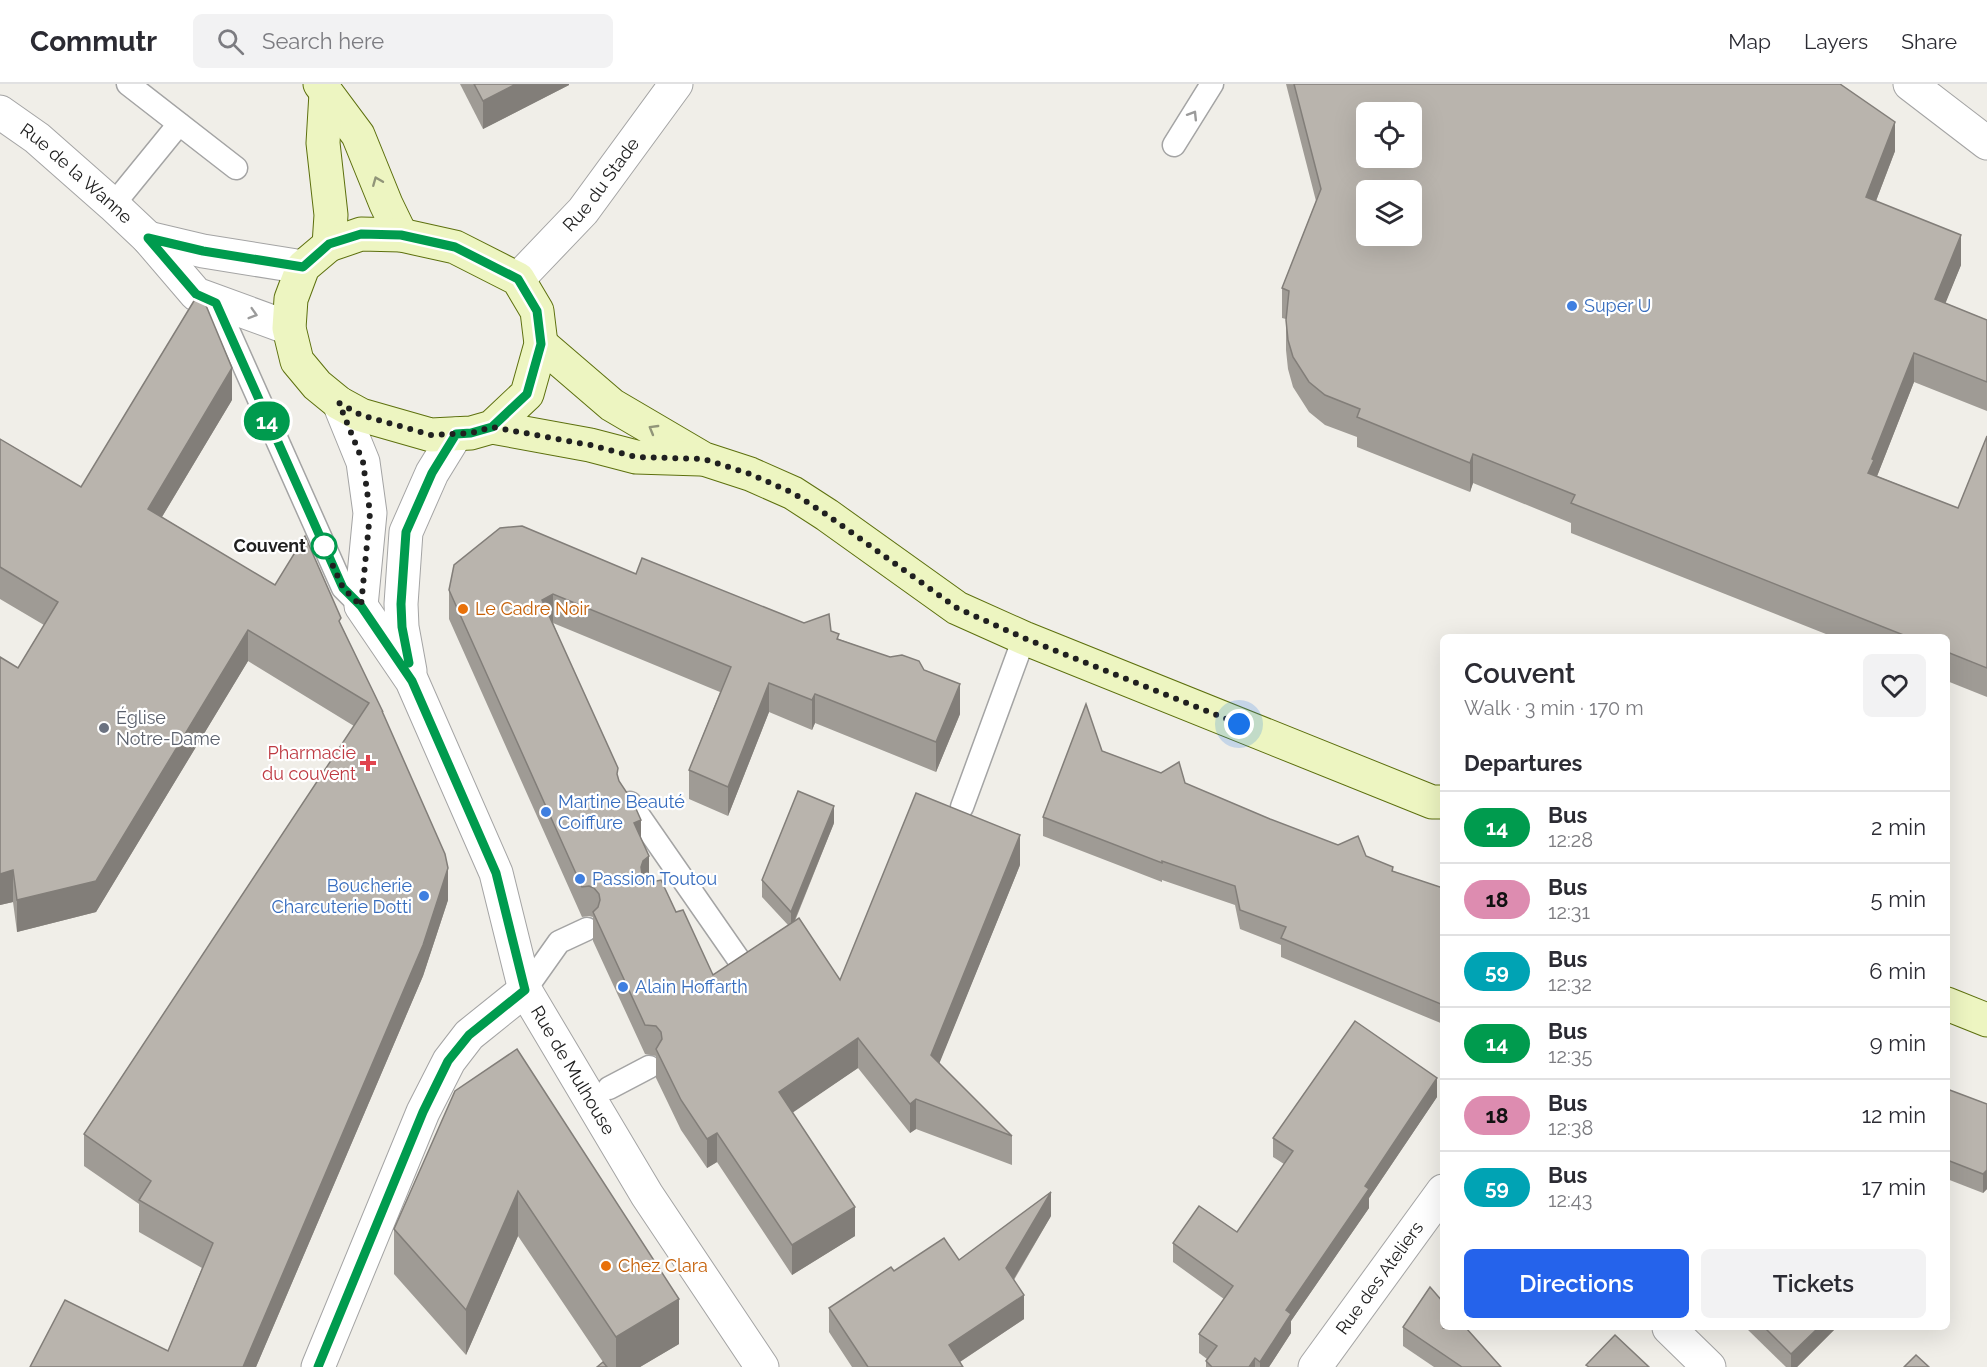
<!DOCTYPE html>
<html lang="en">
<head>
<meta charset="utf-8">
<style>
  :root { --surface:#fff; --page:#f2f2f3; --text:#2b2b33; --muted:#7c7c81; --line:#e1e1e2; --accent:#2563eb }
  body { margin:0; font-family:Raleway,sans-serif; background:var(--page); color:var(--text); height:100vh; display:flex; flex-direction:column; font-size:22px; white-space:nowrap }
  * { box-sizing:border-box; margin:0 }
  p { font-size:20px; color:var(--muted) }
  .icon { flex:none; width:33px; height:33px; fill:none; stroke:currentColor; stroke-width:2; stroke-linecap:round; stroke-linejoin:round }
  .map { position:relative; flex:1; overflow:hidden }
  .side { position:absolute; left:1440px; top:550px; width:510px; height:696px; display:flex; flex-direction:column; background:var(--surface); border-radius:9px; box-shadow:0 6px 24px #0002 }
  .side>* { flex:none }
  .badge { padding:0 12px; border-radius:20px; font-size:21px; line-height:39px }
  .fabs { position:absolute; left:1356px; top:18px; display:grid; gap:12px }
  .fabs a { display:grid; place-items:center; width:66px; height:66px; border-radius:9px; background:var(--surface); box-shadow:0 6px 24px #0002; font-size:30px }
  .you { position:absolute; width:30px; height:30px; margin:-15px; border:4px solid #fff; border-radius:50%; background:#1a73e8; box-shadow:0 0 0 9px #1a73e833 }
  .map>.badge { position:absolute; translate:-50% -50%; box-shadow:0 0 0 3px #fff }
  h2 { padding:0 24px; font-size:22px; line-height:54px }
  .round { display:grid; place-items:center; flex:none; width:63px; height:63px; border-radius:9px; background:var(--page) }
  .overview { display:flex; align-items:center; justify-content:space-between; height:102px; padding:0 24px }
  h1 { font-size:28px; font-weight:600; line-height:45px }
  .cta { display:flex; gap:12px; margin-top:auto; padding:12px 24px }
  .cta a { flex:1; height:69px; border-radius:9px; background:var(--accent); color:#fff; font-size:24px; font-weight:600; line-height:69px; text-align:center }
  .cta a+a { background:var(--page); color:var(--text) }
  ul { padding:0; list-style:none }
  li { display:flex; align-items:center; gap:18px; height:72px; padding:0 24px; border-top:2px solid var(--line) }
  li div { flex:1 }
  li b { display:block; font-size:22px }
  li em { font-style:normal }
  li .badge { min-width:66px; font-weight:700; text-align:center }
  header { display:flex; align-items:center; gap:36px; box-sizing:border-box; height:84px; padding:0 30px; background:var(--surface); border-bottom:2px solid var(--line) }
  header strong { font-size:28px }
  nav { display:flex; gap:33px; margin-inline-start:auto; font-size:21px }
  .search { width:420px; height:54px; background:var(--page); display:flex; align-items:center; gap:15px; box-sizing:border-box; padding:0 21px; border-radius:9px; color:var(--muted); font-size:22px }
  .map>svg:first-child { display:block }
</style>
</head>
<body>
<header>
<strong>Commutr</strong>
<div class="search"><svg class="icon" aria-label="search" viewBox="0 0 24 24"><circle cx="10" cy="10" r="6"/><path d="M15 15l6 6"/></svg>Search here</div>
<nav><a>Map</a><a>Layers</a><a>Share</a></nav>
</header>
<div class="map">
<svg width="1987" height="1283" viewBox="0 0 1987 1283">
  <rect width="100%" height="100%" fill="#f0eee8"/>
  <g fill="none" stroke-linecap="round" stroke-linejoin="round">
    <defs>
      <g id="service">
        <path d="M128 0 236 84"/>
        <path d="M1174 61 1212 0"/>
        <path d="M113 121 179 40"/>
        <path d="M216 219 343 504 361 522"/>
        <path d="M630 719 739 876"/>
        <path d="M962 723 1024 554"/>
        <path d="M525 906 559 858 587 845"/>
        <path d="M609 1004 649 983"/>
      </g>
      <g id="minor">
        <path d="M1910 0 1987 59"/>
        <path id="s1" d="M0 28 37 54 113 121 148 154 196 210 289 244"/>
        <path d="M148 154 203 167 303 183"/>
        <path id="s2" d="M518 195 583 127 676 0"/>
        <path d="M1669 1244 1709 1283"/>
        <path d="M318 1283 423 1028 449 977 469 951 525 906"/>
        <path id="s3" d="M1315 1283 1443 1107"/>
      </g>
      <g id="tertiary">
        <path id="s4" d="M339 319 363 378 370 429 361 522 412 597 496 789 525 906 647 1111 762 1283"/>
        <path d="M410 587 402 543 401 520 406 448 432 389 456 350"/>
      </g>
      <g id="secondary">
        <path d="M320 0 358 51 386 120 401 151"/>
        <path d="M326 9 323 59 331 131 329 161"/>
        <path d="M361 150 401 151 455 163 518 195 537 227 541 260 527 310 492 343 471 349 431 351 361 331 339 319 317 301 297 277 289 244 291 215 303 183 329 161Z"/>
        <path d="M541 260 612 321 704 375 750 390 793 409 827 431 957 524 1024 554 1432 718H1443"/>
        <path d="M492 343 590 361 636 373 700 375"/>
        <path d="M1947 920 1987 936"/>
      </g>
    </defs>
    <use href="#service" stroke="#a4a4a4" stroke-width="25"/>
    <use href="#minor" stroke="#a4a4a4" stroke-width="35"/>
    <use href="#tertiary" stroke="#a4a4a4" stroke-width="35"/>
    <use href="#secondary" stroke="#5d700e" stroke-width="35"/>
    <use href="#service" stroke="#fff" stroke-width="22"/>
    <use href="#minor" stroke="#fff" stroke-width="33"/>
    <use href="#tertiary" stroke="#fff" stroke-width="33"/>
    <use href="#secondary" stroke="#edf5c1" stroke-width="33"/>
  </g>
  <g fill="#9f9b95">
    <path d="M460 0H569V1L483 45Z"/>
    <path d="M1286 0H1840L1895 67 1876 117 1961 181 1945 219 1987 236V327L1914 298 1877 392 1958 424 1987 352V613L1947 597V554H1836L1571 449V439L1473 399 1470 408 1357 363V353L1325 341 1309 328 1293 303 1288 285 1286 266V235L1282 234V204L1316 117Z"/>
    <path d="M232 316 162 433 341 541 383 628V631L448 816 423 892 256 1283H30L168 1267 202 1184 139 1148V1120L84 1082V1050L354 642 248 577 96 828 17 848 13 818 0 821V573L18 584 44 541 0 515V355L81 403Z"/>
    <path d="M636 490 831 547 839 555 924 586 960 630 936 688 815 639 812 646 769 628 728 732 689 715V686L720 608 553 539 618 694 641 756 649 797 676 828 713 891 788 841 762 813V796L834 739 795 837 840 896 1020 781 939 979 1012 1052V1081L916 1045 910 1049 858 984 792 1028 855 1152 792 1191 717 1078 707 1084 681 1046 656 994V972L645 970 593 857V833L589 832 582 833 449 535V506Z"/>
    <path d="M1102 667 1185 699 1270 735 1366 772 1393 787 1443 804V940L1281 873V861L1240 845 1235 821 1162 796V798L1043 752V733Z"/>
    <path d="M1947 1005 1987 1020V1105L1983 1109 1947 1095Z"/>
    <path d="M455 1007 679 1260 640 1283H597L603 1278 518 1152 466 1271 394 1190V1145Z"/>
    <path d="M1437 1013 1369 1114V1124L1291 1237V1249L1269 1283H1206V1277L1207 1275 1199 1269V1250L1224 1215 1173 1178V1159L1237 1148 1284 1080 1273 1073V1054Z"/>
    <path d="M1051 1132 1014 1196 1024 1235 960 1278 963 1283H852L829 1248V1224L959 1176Z"/>
    <path d="M1403 1243 1501 1283H1434L1403 1262Z"/>
    <path d="M1746 1244H1836L1797 1283H1786Z"/>
  </g>
  <g fill="#827e79">
    <path d="M516 0H569V1L483 45V17Z"/>
    <path d="M1895 38V67L1866 143V113Z"/>
    <path d="M1961 151V181L1935 245V215Z"/>
    <path d="M1914 269V298L1874 400 1868 389 1872 375Z"/>
    <path d="M232 284V316L148 456V425Z"/>
    <path d="M1473 370V399L1470 408V379Z"/>
    <path d="M553 510V539L542 516Z"/>
    <path d="M248 546V577L96 828 17 848V816Z"/>
    <path d="M769 599V628L728 732V703Z"/>
    <path d="M960 600V630L936 688V658Z"/>
    <path d="M815 610V639L812 646V616Z"/>
    <path d="M834 722V739L791 845V828Z"/>
    <path d="M641 736V766L634 739Z"/>
    <path d="M1020 751V781L931 1000V971Z"/>
    <path d="M649 772V801L641 812V783L643 777Z"/>
    <path d="M448 784V816L423 892 256 1283H243Z"/>
    <path d="M13 786V818L0 821V790Z"/>
    <path d="M858 954V984L779 1038V1008Z"/>
    <path d="M1437 994V1013L1369 1114V1124L1291 1237V1249L1269 1283H1260V1278L1286 1226 1365 1102Z"/>
    <path d="M916 1015V1045L910 1049V1020Z"/>
    <path d="M717 1049V1078L707 1084V1055Z"/>
    <path d="M1987 1086V1105L1983 1109V1090Z"/>
    <path d="M518 1107V1152L466 1271V1226Z"/>
    <path d="M1051 1108V1132L1006 1208V1184Z"/>
    <path d="M855 1123V1152L792 1191V1161Z"/>
    <path d="M1024 1211V1235L952 1283 949 1261Z"/>
    <path d="M679 1215V1260L640 1283H616V1253Z"/>
    <path d="M1818 1244H1836L1797 1283H1791V1270Z"/>
    <path d="M1255 1274V1283H1249Z"/>
  </g>
  <g fill="#b9b4ad" stroke="#827e79" stroke-width="1.5" fill-rule="evenodd">
    <path d="M474 0H516L483 17Z"/>
    <path d="M1294 0H1840L1895 38 1866 113 1961 151 1935 215 1987 236V298L1914 269 1872 375 1874 376 1868 389 1958 424 1987 352V584L1947 568V554H1911L1571 419 1575 411 1473 370 1470 379 1357 333 1360 325 1325 311 1309 298 1293 273 1288 256 1286 236 1289 207 1282 204 1321 105ZM1366 28H1412V74H1366ZM1366 106H1412V152H1366Z"/>
    <path d="M200 207 232 284 148 425 275 501 305 452 341 534 339 537 383 628 382 627 445 770 448 784 423 861 243 1283H30L65 1216 168 1267 213 1159 139 1116 151 1097 84 1050 369 619 248 546 96 797 17 816 13 786 0 790V573L18 584 58 518 0 483V355L81 403Z"/>
    <path d="M522 442 636 490 642 474 804 539 829 530 831 547 839 550 837 555 890 573 902 571 919 577 924 586 960 600 936 658 815 610 812 616 769 599 728 703 689 686 731 583 553 510 542 516 618 684 617 690 619 697 633 718 641 736 634 739 649 772 643 777 641 783 642 790 646 795 652 798 661 796 676 828 683 826 713 891 799 834 840 896 916 709 1020 751 931 971 1012 1052 916 1015 910 1020 858 954 779 1008 855 1123 792 1161 717 1049 707 1055 681 1016 656 965 662 955 661 948 656 942 645 941 593 828 598 823 600 816 599 810 594 804 589 802 582 803 449 506 454 481 500 444Z"/>
    <path d="M1086 620 1102 667 1161 689 1179 678 1185 699 1270 735 1338 761 1358 752 1366 772 1393 783 1392 787 1443 804V921L1281 854 1286 843 1240 826 1235 802 1162 777V779L1043 733Z"/>
    <path d="M798 707 834 722 791 828 762 796Z"/>
    <path d="M1355 937 1437 994 1365 1102 1369 1105 1286 1226 1291 1230 1260 1278 1255 1274 1249 1283H1212L1206 1277 1217 1262 1199 1250 1233 1202 1173 1159 1199 1122 1237 1148 1293 1067 1273 1054Z"/>
    <path d="M517 965 679 1215 616 1253 518 1107 466 1226 394 1145 455 1007Z"/>
    <path d="M1947 1005 1987 1020V1086L1983 1090 1947 1076Z"/>
    <path d="M1051 1108 1006 1184 1024 1211 949 1261 963 1283H868L829 1224 891 1183 894 1187 944 1154 959 1176Z"/>
    <path d="M1430 1203 1443 1218V1244H1466L1501 1283H1462L1403 1243Z"/>
    <path d="M1765 1244H1818L1791 1270Z"/>
    <path d="M1615 1251 1649 1283H1589L1586 1281Z"/>
    <path d="M1916 1271 1929 1283H1904Z"/>
    <path d="M603 1278 607 1283H597Z"/>
  </g>
  <defs><path id="oneway-chevron" d="M-2-3.5L2.5 0L-2 3.5" fill="none" stroke-width="1.6" stroke-linecap="round" stroke-linejoin="round" transform="scale(1.5)"/></defs>
  <g stroke="#9b9b9b">
    <use href="#oneway-chevron" transform="translate(1193 31) rotate(-58)"/>
    <use href="#oneway-chevron" transform="translate(253 230) rotate(17)"/>
  </g>
  <g stroke="#919579">
    <use href="#oneway-chevron" transform="translate(377 97) rotate(-112)"/>
    <use href="#oneway-chevron" transform="translate(653 345) rotate(-150)"/>
  </g>
  <g fill="none" stroke-linecap="round" stroke-linejoin="round">
    <defs>
      <path id="line" d="M318 1283 423 1028 448 977 469 951 525 906 496 789 412 597 361 522 343 504 216 219 196 210 148 154 203 167 303 183 329 160 361 150 401 151 455 163 518 195 537 227 541 260 527 310 492 343 471 349 456 350 432 389 406 448 401 520 402 543 409 579"/>
    </defs>
    <use href="#line" stroke="#fff" stroke-width="14"/>
    <use href="#line" stroke="#009b4e" stroke-width="9"/>
    <path stroke="#202020" stroke-width="6" stroke-dasharray="0 10.8" d="M324 462 343 504 361 522 370 429 363 378 339 319 361 331 431 351 471 349 492 343 590 361 636 373 704 375 750 390 793 409 827 431 957 524 1024 554 1239 640"/>
  </g>
  <g fill="#3f7fe0" stroke="#fff" stroke-width="2">
    <circle cx="1572" cy="222" r="6"/>
    <circle cx="546" cy="728" r="6"/>
    <circle cx="580" cy="795" r="6"/>
    <circle cx="424" cy="812" r="6"/>
    <circle cx="623" cy="903" r="6"/>
  </g>
  <circle fill="#fff" stroke="#009b4e" stroke-width="3" cx="324" cy="462" r="12"/>
  <g fill="#e8710a" stroke="#fff" stroke-width="2">
    <circle cx="463" cy="525" r="6"/>
    <circle cx="606" cy="1182" r="6"/>
  </g>
  <circle fill="#6b7280" stroke="#fff" stroke-width="2" cx="104" cy="644" r="6"/>
  <path fill="#e0444e" stroke="#fff" stroke-width="2" d="M365 670h6v6h6v6h-6v6h-6v-6h-6v-6h6z"/>
  <g text-anchor="middle" stroke-width="4.5" stroke-linejoin="round" paint-order="stroke">
    <g font-size="18" fill="#202020" stroke="#fff">
      <text dy="6" stroke="none"><textPath href="#s1" startOffset="98">Rue de la Wanne</textPath></text>
      <text dy="6" stroke="none"><textPath href="#s2" startOffset="126">Rue du Stade</textPath></text>
      <text dy="6" stroke="none"><textPath href="#s4" startOffset="723">Rue de Mulhouse</textPath></text>
      <text dy="6" stroke="none"><textPath href="#s3" startOffset="110">Rue des Ateliers</textPath></text>
    </g>
    <g font-size="18" fill="#366cbe" stroke="#fff" text-anchor="start">
      <text x="1584" y="228">Super U</text>
      <text x="558" y="724">Martine Beauté<tspan x="558" dy="21">Coiffure</tspan></text>
      <text x="592" y="801">Passion Toutou</text>
      <text x="412" y="808" text-anchor="end">Boucherie<tspan x="412" dy="21">Charcuterie Dotti</tspan></text>
      <text x="635" y="909">Alain Hoffarth</text>
    </g>
    <g font-size="18" font-weight="bold" fill="#202020" stroke="#fff" text-anchor="end">
      <text x="306" y="468">Couvent</text>
    </g>
    <g font-size="18" fill="#c56008" stroke="#fff" text-anchor="start">
      <text x="475" y="531">Le Cadre Noir</text>
      <text x="618" y="1188">Chez Clara</text>
    </g>
    <g font-size="18" fill="#5b616d" stroke="#fff" text-anchor="start">
      <text x="116" y="640">Église<tspan x="116" dy="21">Notre-Dame</tspan></text>
    </g>
    <g font-size="18" fill="#be3a42" stroke="#fff" text-anchor="end">
      <text x="356" y="675">Pharmacie<tspan x="356" dy="21">du couvent</tspan></text>
    </g>
  </g>
</svg>
<div class="fabs">
<a><svg class="icon" aria-label="locate" viewBox="0 0 24 24"><circle cx="12" cy="12" r="6"/><path d="M12 2v4M12 18v4M2 12h4M18 12h4"/></svg></a>
<a><svg class="icon" aria-label="layers" viewBox="0 0 24 24"><path d="M12 4l9 5-9 5-9-5zM3 14l9 5 9-5"/></svg></a>
</div>
<div class="you" style="left:1239px;top:640px"></div>
<b class="badge" style="left:267px;top:337px;background:#009b4e;color:#fff">14</b>
<section class="side">
<div class="overview"><div><h1>Couvent</h1><p>Walk · 3 min · 170 m</p></div><a class="round"><svg class="icon" aria-label="heart" viewBox="0 0 24 24"><path d="M12 20l-8-8c-3-5 5-10 8-4 3-6 11-1 8 4z"/></svg></a></div>
<h2>Departures</h2>
<ul>
<li><span class="badge" style="background:#009b4e;color:#fff">14</span><div><b>Bus</b><p>12:28</p></div><em>2 min</em></li>
<li><span class="badge" style="background:#dd8cb0;color:#111">18</span><div><b>Bus</b><p>12:31</p></div><em>5 min</em></li>
<li><span class="badge" style="background:#00a3b4;color:#fff">59</span><div><b>Bus</b><p>12:32</p></div><em>6 min</em></li>
<li><span class="badge" style="background:#009b4e;color:#fff">14</span><div><b>Bus</b><p>12:35</p></div><em>9 min</em></li>
<li><span class="badge" style="background:#dd8cb0;color:#111">18</span><div><b>Bus</b><p>12:38</p></div><em>12 min</em></li>
<li><span class="badge" style="background:#00a3b4;color:#fff">59</span><div><b>Bus</b><p>12:43</p></div><em>17 min</em></li>
</ul>
<div class="cta"><a>Directions</a><a>Tickets</a></div>
</section>
</div>
</body>
</html>
